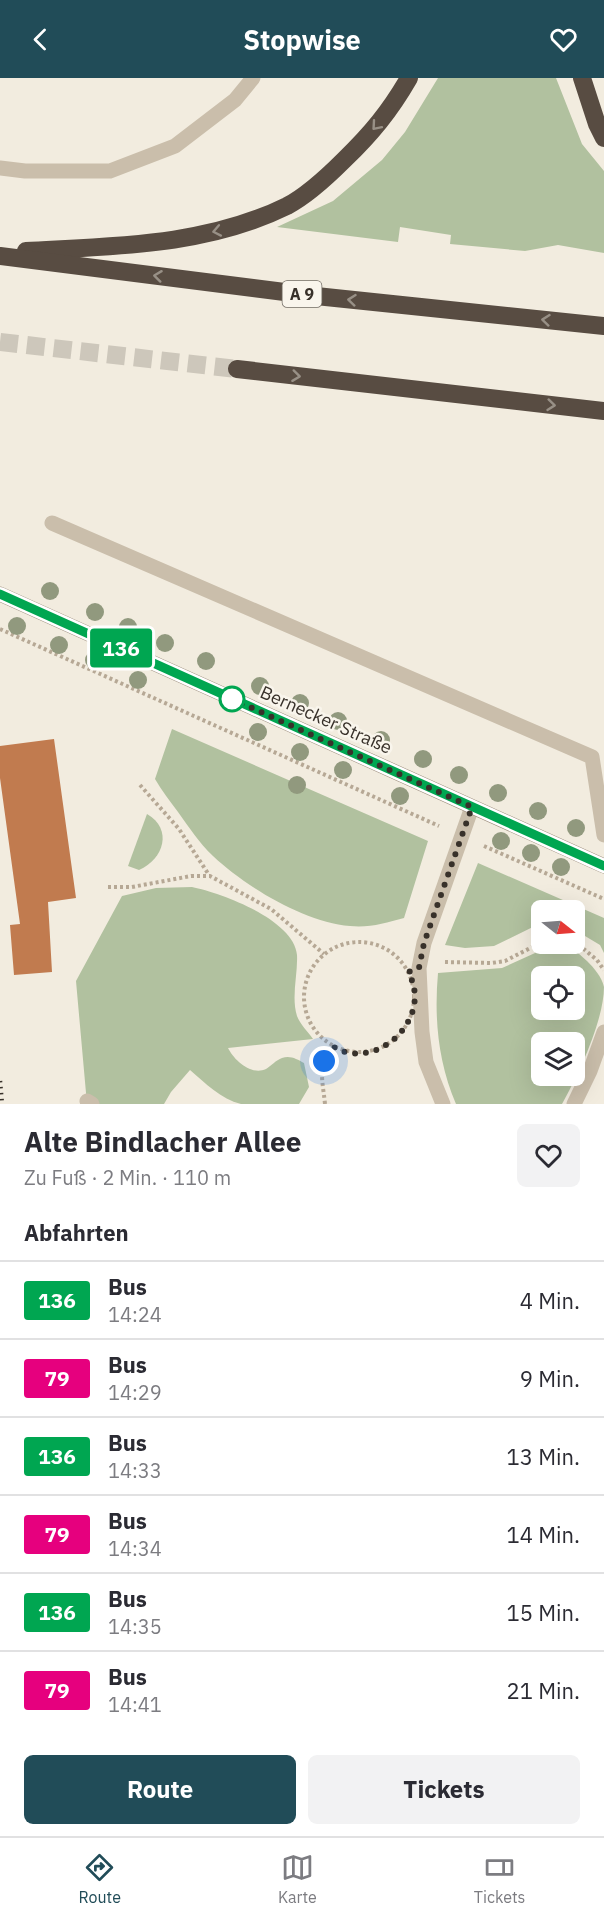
<!DOCTYPE html>
<html lang="de">
<head>
<meta charset="utf-8">
<style>
  :root { --surface:#fff; --page:#f2f2f3; --text:#2b2b33; --muted:#7c7c81; --line:#e1e1e2; --accent:#214c58 }
  body { margin:0; font-family:"IBM Plex Sans",sans-serif; background:var(--page); color:var(--text); height:100vh; display:flex; flex-direction:column; font-size:22px; white-space:nowrap }
  * { box-sizing:border-box; margin:0 }
  p { font-size:20px; color:var(--muted) }
  .icon { flex:none; width:33px; height:33px; fill:none; stroke:currentColor; stroke-width:2; stroke-linecap:round; stroke-linejoin:round }
  .map { position:relative; height:1026px; overflow:hidden }
  .drawer { display:flex; flex-direction:column; background:var(--surface); flex:1 }
  .drawer>* { flex:none }
  .badge { padding:0 12px; border-radius:4px; font-size:21px; line-height:39px }
  .needle { width:39px; rotate:107deg }
  .tools { position:absolute; left:531px; top:822px; display:grid; gap:12px }
  .tools a { display:grid; place-items:center; width:54px; height:54px; border-radius:9px; background:var(--surface); box-shadow:0 6px 24px #0002; font-size:30px }
  .you { position:absolute; width:30px; height:30px; margin:-15px; border:4px solid #fff; border-radius:50%; background:#1a73e8; box-shadow:0 0 0 9px #1a73e833 }
  .map>.badge { position:absolute; translate:-50% -50%; box-shadow:0 0 0 3px #fff }
  h2 { padding:0 24px; font-size:22px; line-height:54px }
  .round { display:grid; place-items:center; flex:none; width:63px; height:63px; border-radius:9px; background:var(--page) }
  .head { display:flex; align-items:center; justify-content:space-between; height:102px; padding:0 24px }
  h1 { font-size:28px; font-weight:700; line-height:45px }
  .action { display:flex; gap:12px; margin-top:auto; padding:12px 24px }
  .action a { flex:1; height:69px; border-radius:9px; background:var(--accent); color:#fff; font-size:24px; font-weight:700; line-height:69px; text-align:center }
  .action a+a { background:var(--page); color:var(--text) }
  ul { padding:0; list-style:none }
  li { display:flex; align-items:center; gap:18px; height:78px; padding:0 24px; border-top:2px solid var(--line) }
  li div { flex:1 }
  li b { display:block; font-size:22px }
  li em { font-style:normal }
  li .badge { min-width:66px; font-weight:700; text-align:center }
  header { display:flex; justify-content:space-between; align-items:center; height:78px; padding:0 24px; background:var(--accent); color:#fff; font-size:27px; font-weight:700 }
  .tabs { display:flex; justify-content:space-around; align-items:center; height:84px; border-top:2px solid var(--line); background:var(--surface); font-size:16px; color:var(--muted) }
  .tabs a { display:grid; justify-items:center; gap:3px }
  .tabs .selected { color:var(--accent) }
  .map>svg:first-child { display:block }
</style>
</head>
<body>
<header><svg class="icon" aria-label="back" viewBox="0 0 24 24"><path d="M15 5l-7 7 7 7"/></svg>Stopwise<svg class="icon" aria-label="heart" viewBox="0 0 24 24"><path d="M12 20l-8-8c-3-5 5-10 8-4 3-6 11-1 8 4z"/></svg></header>
<div class="map">
<svg width="604" height="1026" viewBox="0 0 604 1026">
  <rect width="100%" height="100%" fill="#f2ecdf"/>
  <g fill="#b1c19f" fill-rule="evenodd">
    <path d="M438 0H556L582 66 604 93V175L558 167 525 173 450 166 451 157 400 149 398 164 277 149 333 123 382 82 405 54Z"/>
    <path d="M172 651 428 763 404 840C386 845 369 850 350 848 304 844 246 809 213 778 199 765 189 749 178 734 170 723 162 713 155 701Z"/>
    <path d="M147 736C173 751 164 781 139 792L128 788Z"/>
    <path d="M478 785 604 840V875L600 867 575 852 574 832H542L541 845 494 868 465 870 445 867Z"/>
    <path d="M192 809C222 815 294 842 297 877 298 896 291 919 297 938 300 946 308 954 313 961L228 970C234 982 251 998 266 991 271 988 276 982 282 980 290 977 297 981 304 985L309 1009 299 1026H241C221 1021 205 1005 190 992L171 1014 164 1026H87L76 903 122 818 156 810Z"/>
    <path d="M555 866C569 866 577 874 587 883 594 890 602 899 604 909 604 942 578 998 562 1026H456C438 984 434 940 438 895L502 890ZM542 898H574V932H542ZM542 964H574V998H542Z"/>
  </g>
  <path fill="#c17b4f" d="M54 661 76 820 48 824 52 894 14 897 10 847 20 846 0 700V668Z"/>
  <g fill="none" stroke-linecap="round" stroke-linejoin="round">
    <path stroke="#cdc7bb" stroke-width="18" stroke-dasharray="18 9" stroke-linecap="butt" d="M0 264 237 291"/>
    <g stroke="#b6a895" stroke-width="4" stroke-dasharray="3 3" stroke-linecap="butt">
      <path d="M0 551 439 748"/>
      <path d="M140 707 179 751 209 797"/>
      <path d="M484 768 604 821"/>
      <path d="M108 809H132L191 798H210L271 831 324 876"/>
      <path d="M574 863 597 882 604 892"/>
      <circle cx="359" cy="919" r="55"/>
      <path d="M445 884 492 885 505 883 542 864"/>
      <path d="M325 1026C322 997 318 996 332 968"/>
    </g>
    <g stroke="#cabeab" stroke-width="15">
      <path d="M52 445 592 679 604 757"/>
      <path d="M87 1023 92 1026"/>
      <path d="M443 1026 426 984 422 954 419 890 424 865 472 729"/>
      <path d="M574 1026 590 993 604 954"/>
    </g>
    <path stroke="#cabeab" stroke-width="15" d="M0 90 25 93H110L175 68 235 22 253 0"/>
    <path stroke="#9d8d7d" stroke-width="15" d="M0 516 604 788"/>
    <g stroke="#584c42" stroke-width="18">
      <path d="M582 0 597 46 604 60"/>
      <path d="M26 173C114 168 206 168 287 128 308 117 327 99 344 82 371 56 390 33 409 0"/>
      <path d="M0 178 316 218 604 248"/>
      <path d="M237 291 604 333"/>
    </g>
    <path stroke="#38312a" stroke-width="4.5" stroke-dasharray="1.5 4.5" stroke-linecap="butt" d="M0 1003 2 1026"/>
  </g>
  <g fill="#91997e">
    <circle cx="50" cy="513" r="9"/>
    <circle cx="95" cy="534" r="9"/>
    <circle cx="17" cy="548" r="9"/>
    <circle cx="128" cy="549" r="9"/>
    <circle cx="165" cy="565" r="9"/>
    <circle cx="59" cy="567" r="9"/>
    <circle cx="94" cy="582" r="9"/>
    <circle cx="206" cy="583" r="9"/>
    <circle cx="138" cy="602" r="9"/>
    <circle cx="260" cy="608" r="9"/>
    <circle cx="300" cy="625" r="9"/>
    <circle cx="338" cy="643" r="9"/>
    <circle cx="258" cy="654" r="9"/>
    <circle cx="381" cy="662" r="9"/>
    <circle cx="300" cy="674" r="9"/>
    <circle cx="423" cy="681" r="9"/>
    <circle cx="343" cy="692" r="9"/>
    <circle cx="459" cy="697" r="9"/>
    <circle cx="297" cy="707" r="9"/>
    <circle cx="498" cy="715" r="9"/>
    <circle cx="400" cy="718" r="9"/>
    <circle cx="538" cy="733" r="9"/>
    <circle cx="576" cy="750" r="9"/>
    <circle cx="501" cy="763" r="9"/>
    <circle cx="531" cy="775" r="9"/>
    <circle cx="561" cy="789" r="9"/>
  </g>
  <defs><path id="oneway-chevron" d="M-2-3.5L2.5 0L-2 3.5" fill="none" stroke-width="1.6" stroke-linecap="round" stroke-linejoin="round" transform="scale(1.5)"/></defs>
  <g stroke="#989086">
    <use href="#oneway-chevron" transform="translate(376 48) rotate(131)"/>
    <use href="#oneway-chevron" transform="translate(217 153) rotate(169)"/>
    <use href="#oneway-chevron" transform="translate(158 198) rotate(-173)"/>
    <use href="#oneway-chevron" transform="translate(352 222) rotate(-174)"/>
    <use href="#oneway-chevron" transform="translate(546 242) rotate(-174)"/>
    <use href="#oneway-chevron" transform="translate(296 298) rotate(7)"/>
    <use href="#oneway-chevron" transform="translate(551 327) rotate(6)"/>
  </g>
  <g fill="none" stroke-linecap="round" stroke-linejoin="round">
    <defs>
      <path id="line" d="M0 516 604 788"/>
    </defs>
    <use href="#line" stroke="#fff" stroke-width="14"/>
    <use href="#line" stroke="#00a651" stroke-width="9"/>
    <path stroke="#38312a" stroke-width="6" stroke-dasharray="0 10.8" d="M232 621 472 729 424 865 419 890 408 894C435 940 376 996 332 968L324 983"/>
  </g>
  <circle fill="#fff" stroke="#00a651" stroke-width="3" cx="232" cy="621" r="12"/>
  <g text-anchor="middle" stroke-width="5" stroke-linejoin="round" paint-order="stroke">
    <rect fill="#f9f5ec" stroke="#726c64" stroke-width="1.5" x="282.5" y="203" width="39" height="26" rx="4.5"/>
    <g font-size="16" font-weight="bold" fill="#38312a">
      <text x="302" y="222">A 9</text>
    </g>
    <g font-size="18" fill="#38312a" stroke="#f9f5ec">
      <text transform="translate(326 642) rotate(24)" y="6">Bernecker Straße</text>
    </g>
  </g>
</svg>
<div class="tools">
<a><svg class="needle" viewBox="-14 -14 28 28"><path d="M0-13l5 13h-10z" fill="#e53935"/><path d="M0 13l5-13h-10z" fill="#7c7c81"/></svg></a>
<a><svg class="icon" aria-label="locate" viewBox="0 0 24 24"><circle cx="12" cy="12" r="6"/><path d="M12 2v4M12 18v4M2 12h4M18 12h4"/></svg></a>
<a><svg class="icon" aria-label="layers" viewBox="0 0 24 24"><path d="M12 4l9 5-9 5-9-5zM3 14l9 5 9-5"/></svg></a>
</div>
<div class="you" style="left:324px;top:983px"></div>
<b class="badge" style="left:121px;top:570px;background:#00a651;color:#fff">136</b>
</div>
<section class="drawer">
<div class="head"><div><h1>Alte Bindlacher Allee</h1><p>Zu Fuß · 2 Min. · 110 m</p></div><a class="round"><svg class="icon" aria-label="heart" viewBox="0 0 24 24"><path d="M12 20l-8-8c-3-5 5-10 8-4 3-6 11-1 8 4z"/></svg></a></div>
<h2>Abfahrten</h2>
<ul>
<li><span class="badge" style="background:#00a651;color:#fff">136</span><div><b>Bus</b><p>14:24</p></div><em>4 Min.</em></li>
<li><span class="badge" style="background:#e6007e;color:#fff">79</span><div><b>Bus</b><p>14:29</p></div><em>9 Min.</em></li>
<li><span class="badge" style="background:#00a651;color:#fff">136</span><div><b>Bus</b><p>14:33</p></div><em>13 Min.</em></li>
<li><span class="badge" style="background:#e6007e;color:#fff">79</span><div><b>Bus</b><p>14:34</p></div><em>14 Min.</em></li>
<li><span class="badge" style="background:#00a651;color:#fff">136</span><div><b>Bus</b><p>14:35</p></div><em>15 Min.</em></li>
<li><span class="badge" style="background:#e6007e;color:#fff">79</span><div><b>Bus</b><p>14:41</p></div><em>21 Min.</em></li>
</ul>
<div class="action"><a>Route</a><a>Tickets</a></div>
</section>
<nav class="tabs">
<a class="selected"><svg class="icon" aria-label="directions" viewBox="0 0 24 24"><path d="M12 3l9 9-9 9-9-9zM9 14v-3h6M13 9l2 2-2 2"/></svg>Route</a>
<a><svg class="icon" aria-label="map" viewBox="0 0 24 24"><path d="M3 6l6-2 6 2 6-2v14l-6 2-6-2-6 2zM9 4v14M15 6v14"/></svg>Karte</a>
<a><svg class="icon" aria-label="tickets" viewBox="0 0 24 24"><path d="M3 7h18v10H3zM15 7v10"/></svg>Tickets</a>
</nav>
</body>
</html>
